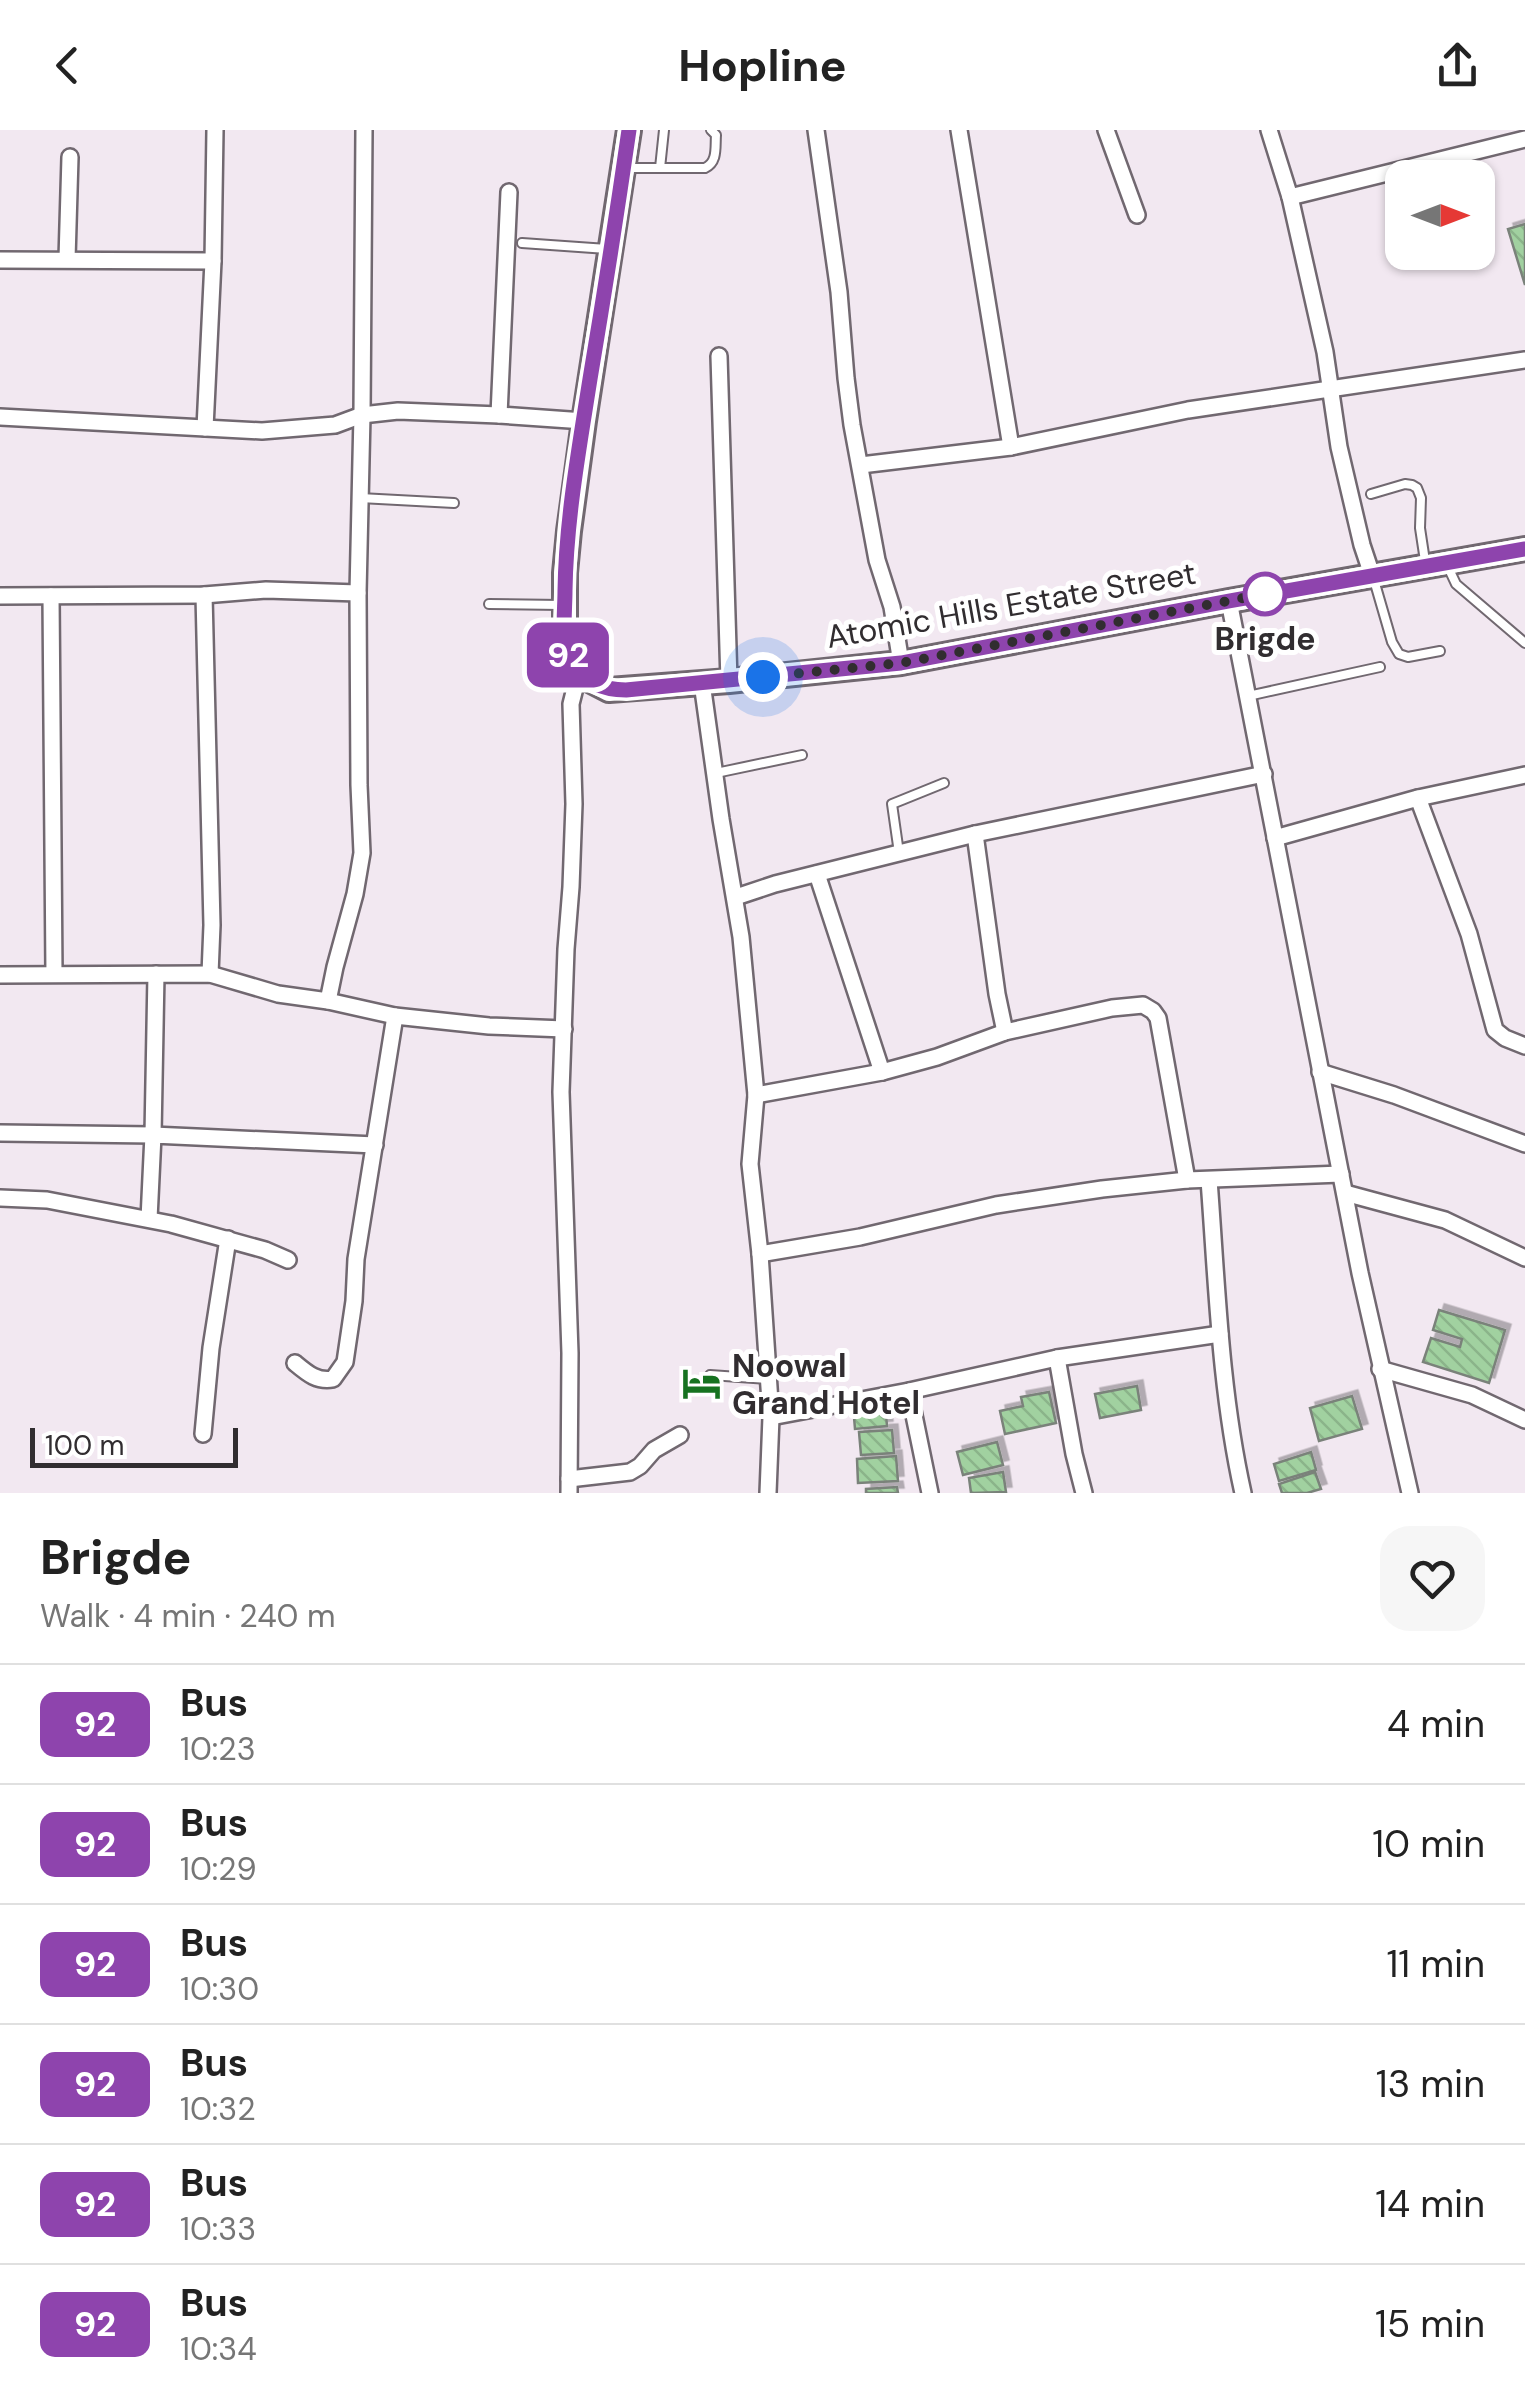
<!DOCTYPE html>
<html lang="en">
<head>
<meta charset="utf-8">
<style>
  :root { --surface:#fff; --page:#f6f6f6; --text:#222; --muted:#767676; --line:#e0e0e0 }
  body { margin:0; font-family:"DM Sans",sans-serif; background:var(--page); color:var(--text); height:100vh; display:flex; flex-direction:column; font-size:38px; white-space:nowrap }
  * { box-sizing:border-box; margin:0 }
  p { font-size:32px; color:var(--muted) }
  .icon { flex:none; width:55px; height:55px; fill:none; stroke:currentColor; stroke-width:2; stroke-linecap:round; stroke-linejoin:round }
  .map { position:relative; height:1363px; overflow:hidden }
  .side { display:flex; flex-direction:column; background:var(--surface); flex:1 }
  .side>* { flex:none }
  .badge { padding:0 20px; border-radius:15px; font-size:35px; line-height:65px }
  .needle { width:65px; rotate:90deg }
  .tools { position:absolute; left:1385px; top:30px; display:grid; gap:20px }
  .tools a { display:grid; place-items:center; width:110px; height:110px; border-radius:20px; background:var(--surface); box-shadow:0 2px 8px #0004; font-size:50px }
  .scale { position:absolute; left:30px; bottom:25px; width:208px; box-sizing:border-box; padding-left:10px; border:5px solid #312d30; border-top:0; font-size:28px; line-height:35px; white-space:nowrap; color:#312d30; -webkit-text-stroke:8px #fff; paint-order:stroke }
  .you { position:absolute; width:50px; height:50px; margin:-25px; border:8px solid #fff; border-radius:50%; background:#1a73e8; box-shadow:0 0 0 15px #1a73e833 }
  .map>.badge { position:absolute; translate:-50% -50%; box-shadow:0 0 0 5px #fff }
  .round { display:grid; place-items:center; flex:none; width:105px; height:105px; border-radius:30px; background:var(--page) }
  .head { display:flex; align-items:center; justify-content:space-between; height:170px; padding:0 40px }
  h1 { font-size:48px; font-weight:700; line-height:75px }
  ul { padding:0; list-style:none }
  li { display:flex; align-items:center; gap:30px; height:120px; padding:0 40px; border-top:2px solid var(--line) }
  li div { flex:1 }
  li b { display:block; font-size:38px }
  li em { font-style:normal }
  li .badge { min-width:110px; font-weight:700; text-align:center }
  header { display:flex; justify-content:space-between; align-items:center; height:130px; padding:0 40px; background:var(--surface); font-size:45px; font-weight:700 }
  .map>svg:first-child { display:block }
</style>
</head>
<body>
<header><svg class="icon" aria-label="back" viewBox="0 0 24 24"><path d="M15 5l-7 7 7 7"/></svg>Hopline<svg class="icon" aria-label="share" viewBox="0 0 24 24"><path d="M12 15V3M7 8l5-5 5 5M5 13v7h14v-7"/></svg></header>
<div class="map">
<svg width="1525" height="1363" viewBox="0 0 1525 1363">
  <defs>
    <pattern id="building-back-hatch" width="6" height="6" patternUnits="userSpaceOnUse" patternTransform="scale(2.5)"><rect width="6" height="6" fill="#a1d1a0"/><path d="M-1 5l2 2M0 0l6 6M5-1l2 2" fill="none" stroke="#8bb48a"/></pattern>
    <filter id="shadow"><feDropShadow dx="5.5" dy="-5.5" stdDeviation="0" flood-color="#0004"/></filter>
  </defs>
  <rect width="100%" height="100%" fill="#f2e8f1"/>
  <g fill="url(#building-back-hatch)" stroke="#7a827a" stroke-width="2.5" filter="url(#shadow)">
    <path d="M1525 94V155L1508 99Z"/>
    <path d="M1439 1180 1505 1200 1489 1253 1423 1232 1431 1208 1460 1217 1462 1209 1433 1200Z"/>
    <path d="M1137 1256 1141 1280 1100 1288 1095 1264Z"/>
    <path d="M1049 1262 1056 1293 1005 1304 1000 1281 1023 1276 1021 1267Z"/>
    <path d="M1352 1266 1362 1299 1319 1311 1310 1278Z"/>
    <path d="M885 1272 887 1296 855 1299 853 1275Z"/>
    <path d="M892 1300 894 1323 861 1325 859 1302Z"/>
    <path d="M997 1312 1003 1335 963 1345 957 1322Z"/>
    <path d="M1311 1322 1316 1340 1279 1351 1274 1334Z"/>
    <path d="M896 1326 898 1351 858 1353 857 1329Z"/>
    <path d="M1003 1342 1006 1362 971 1363 969 1348Z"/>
    <path d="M1315 1342 1321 1359 1307 1363H1282L1279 1354Z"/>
    <path d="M897 1357 898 1363H866V1359Z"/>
  </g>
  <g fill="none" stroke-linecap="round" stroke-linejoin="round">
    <defs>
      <g id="lane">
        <path d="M624 38H705C718 32 715 17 716 5L711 0"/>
        <path d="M660 38 664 0"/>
        <path d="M522 113 607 119"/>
        <path d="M1371 364 1405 354 1412 355 1417 358 1421 368 1420 398 1425 431"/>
        <path d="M360 368 454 373"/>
        <path d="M1448 437 1456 454 1525 513"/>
        <path d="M1374 450 1392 512 1399 524 1408 527 1440 521"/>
        <path d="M489 474 561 475"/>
        <path d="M1248 566 1380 537"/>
        <path d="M716 643 802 625"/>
        <path d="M899 723 892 674 944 653"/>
        <path d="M710 1245 768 1249"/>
      </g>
      <g id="street">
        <path d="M816 0 839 162 846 248 852 295 877 430 892 477 901 533"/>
        <path d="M959 0 1011 317"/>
        <path d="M1106 0 1137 85"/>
        <path d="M1269 0 1290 67 1325 222 1339 317 1362 415 1372 445"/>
        <path d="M1290 67 1525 9"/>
        <path d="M67 129 70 27"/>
        <path d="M0 130 213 131"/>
        <path d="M719 226 729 551"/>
        <path d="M499 285 509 62"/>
        <path d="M0 287 262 301 335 295 362 285 398 281 499 285 584 291"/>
        <path d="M205 298 213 131 215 0"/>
        <path d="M861 335 1011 317 1188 280 1525 230"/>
        <path d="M204 465 212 795 210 844"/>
        <path d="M0 466 204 465 266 460 358 463"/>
        <path d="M51 466 54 844"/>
        <path d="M1229 471 1360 1143 1410 1363"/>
        <path d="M702 553 721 689 741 807 756 965 750 1034 760 1124 771 1287 768 1363"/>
        <path d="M1418 668 1469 804 1495 900 1505 908 1525 916"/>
        <path d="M975 704 997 864 1005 902"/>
        <path d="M1275 708 1418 668 1525 645"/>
        <path d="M817 744 882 942"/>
        <path d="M736 767 775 754 975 704 1264 644"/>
        <path d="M0 845 210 844 278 864 328 871 395 886 489 896 564 899"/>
        <path d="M328 871 335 837 355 764 362 723 359 655 358 463 362 285 364 0"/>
        <path d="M1320 942 1394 965 1525 1014"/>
        <path d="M756 965 882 942 937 927 1005 902 1112 878 1143 875 1153 881 1158 888 1187 1050"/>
        <path d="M0 1003 153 1005 156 844"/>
        <path d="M1209 1050C1217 1155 1220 1260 1243 1363"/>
        <path d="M1345 1063 1445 1090 1525 1128"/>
        <path d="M0 1068 47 1070 171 1094 265 1120 288 1130"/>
        <path d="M149 1089 153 1005 375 1015"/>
        <path d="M760 1124 860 1107 996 1075 1102 1059 1187 1050 1341 1044"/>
        <path d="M1057 1228 1074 1324 1084 1363"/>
        <path d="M295 1233C307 1243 317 1252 333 1249L345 1232 354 1171 356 1129 395 886"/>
        <path d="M1380 1239 1472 1265 1525 1290"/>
        <path d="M909 1261 930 1363"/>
        <path d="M771 1287 909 1261 1057 1228 1220 1204"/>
        <path d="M203 1304 211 1218 228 1109"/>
        <path d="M569 1349 630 1342 640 1336 654 1320 680 1305"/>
        <path d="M569 1363 570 1223 561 962 566 819 571 757 574 674 571 574 575 558 582 546"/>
      </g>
      <path id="secondary" d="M629 0 584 291 569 401 565 443V497L569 527 582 546 609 560 729 551 901 533 1229 471 1525 419"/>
    </defs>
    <use href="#lane" stroke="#716870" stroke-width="12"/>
    <use href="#street" stroke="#716870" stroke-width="20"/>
    <use href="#secondary" stroke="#716870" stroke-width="28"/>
    <use href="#lane" stroke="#fff" stroke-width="8"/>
    <use href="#street" stroke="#fff" stroke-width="15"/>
    <use href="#secondary" stroke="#fff" stroke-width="22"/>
  </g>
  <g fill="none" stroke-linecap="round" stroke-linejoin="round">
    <defs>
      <path id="line" d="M629 0C617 83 604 166 590 249 579 319 566 390 565 461 565 482 561 509 570 529 579 551 604 560 626 560L901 533 1229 471 1525 419"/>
    </defs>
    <use href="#line" stroke="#fff" stroke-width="22"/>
    <use href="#line" stroke="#8e44ad" stroke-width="15"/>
    <path stroke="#312d30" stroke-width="10" stroke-dasharray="0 18" d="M763 547 901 533 1265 464"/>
  </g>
  <defs>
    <symbol id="hotel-bare" viewBox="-9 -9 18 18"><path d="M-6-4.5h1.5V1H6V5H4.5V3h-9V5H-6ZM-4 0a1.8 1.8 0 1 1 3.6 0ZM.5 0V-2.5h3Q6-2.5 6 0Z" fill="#167220" stroke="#fff" stroke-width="2.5" paint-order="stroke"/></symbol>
  </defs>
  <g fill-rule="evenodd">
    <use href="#hotel-bare" x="674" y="1226" width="55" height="55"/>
  </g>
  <circle fill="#fff" stroke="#8e44ad" stroke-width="5" cx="1265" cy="464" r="20"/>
  <g text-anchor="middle" stroke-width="10" stroke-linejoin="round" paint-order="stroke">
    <g font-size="32" fill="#312d30" stroke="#fff">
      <text transform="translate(1011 475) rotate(-10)" y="11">Atomic Hills Estate Street</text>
    </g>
    <g font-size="32" font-weight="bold" fill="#312d30" stroke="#fff">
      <text x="1265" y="520">Brigde</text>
    </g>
    <g font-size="32" font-weight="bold" fill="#312d30" stroke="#fff" text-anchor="start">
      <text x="732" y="1247">Noowal<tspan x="732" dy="37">Grand Hotel</tspan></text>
    </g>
  </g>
</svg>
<div class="tools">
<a><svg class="needle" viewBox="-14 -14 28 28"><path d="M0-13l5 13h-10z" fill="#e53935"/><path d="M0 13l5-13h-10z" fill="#767676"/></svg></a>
</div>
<div class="scale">100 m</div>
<div class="you" style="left:763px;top:547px"></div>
<b class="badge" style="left:568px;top:525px;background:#8e44ad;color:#fff">92</b>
</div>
<section class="side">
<div class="head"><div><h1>Brigde</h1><p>Walk · 4 min · 240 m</p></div><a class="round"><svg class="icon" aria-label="heart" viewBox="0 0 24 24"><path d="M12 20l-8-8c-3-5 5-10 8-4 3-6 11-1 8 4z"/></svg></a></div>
<ul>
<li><span class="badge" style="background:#8e44ad;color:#fff">92</span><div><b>Bus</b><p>10:23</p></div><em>4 min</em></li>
<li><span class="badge" style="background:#8e44ad;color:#fff">92</span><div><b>Bus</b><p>10:29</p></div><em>10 min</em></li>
<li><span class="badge" style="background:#8e44ad;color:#fff">92</span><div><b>Bus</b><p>10:30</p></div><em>11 min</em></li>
<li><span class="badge" style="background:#8e44ad;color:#fff">92</span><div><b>Bus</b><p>10:32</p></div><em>13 min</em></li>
<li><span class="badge" style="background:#8e44ad;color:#fff">92</span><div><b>Bus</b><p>10:33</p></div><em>14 min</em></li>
<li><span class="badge" style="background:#8e44ad;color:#fff">92</span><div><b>Bus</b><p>10:34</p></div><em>15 min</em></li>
</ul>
</section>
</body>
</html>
